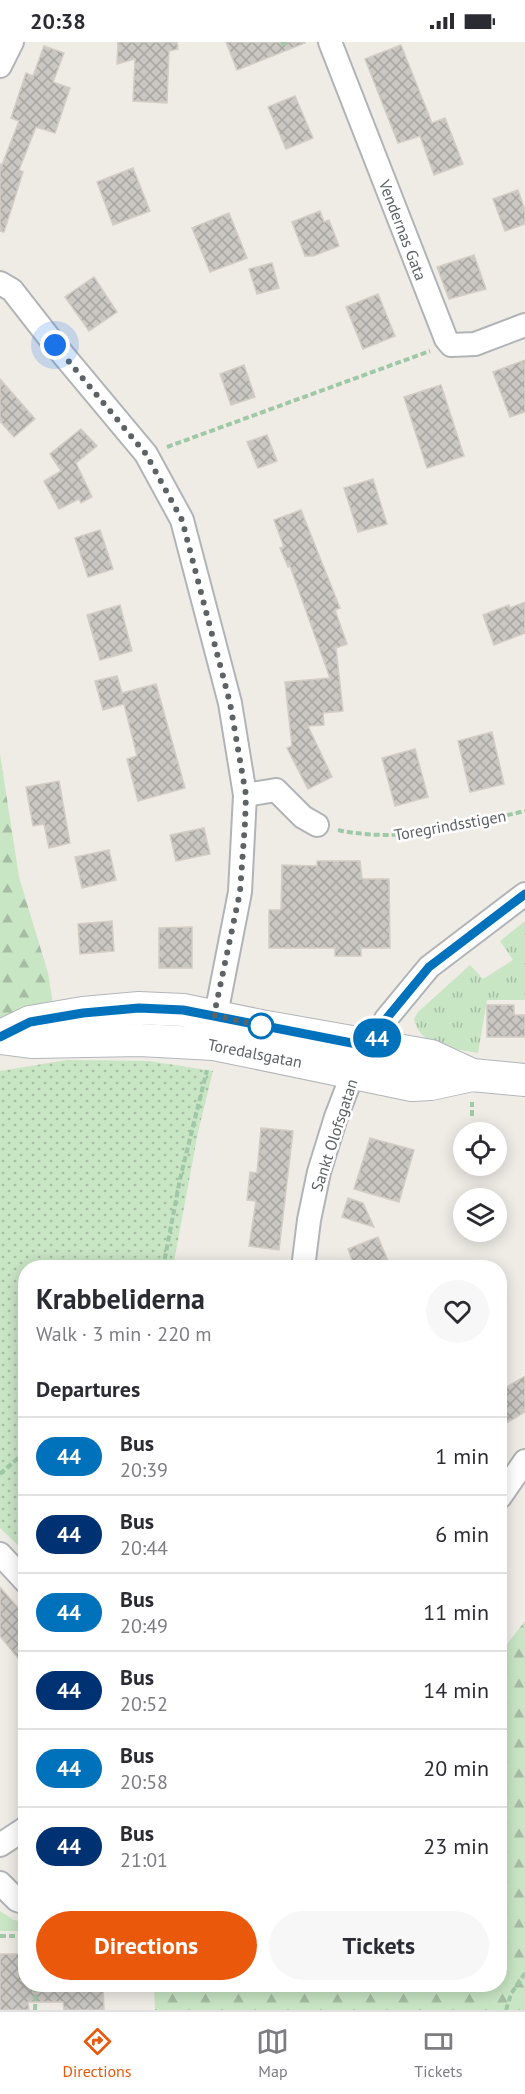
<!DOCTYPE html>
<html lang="en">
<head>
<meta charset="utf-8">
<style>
  :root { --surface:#fff; --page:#f7f7f7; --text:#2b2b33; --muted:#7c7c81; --line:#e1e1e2; --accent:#ea580c }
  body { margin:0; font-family:"PT Sans",sans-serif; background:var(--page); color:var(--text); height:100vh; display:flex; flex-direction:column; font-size:22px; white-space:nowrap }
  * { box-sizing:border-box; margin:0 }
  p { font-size:20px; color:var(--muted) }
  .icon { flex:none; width:33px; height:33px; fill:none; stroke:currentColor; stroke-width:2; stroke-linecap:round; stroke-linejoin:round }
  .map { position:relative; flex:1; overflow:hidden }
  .panel { position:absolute; left:18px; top:1218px; width:489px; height:732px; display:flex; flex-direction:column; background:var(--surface); border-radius:24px; box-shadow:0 3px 15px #0003 }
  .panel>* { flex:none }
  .badge { padding:0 12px; border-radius:20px; font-size:21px; line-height:39px }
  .tools { position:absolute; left:453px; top:1080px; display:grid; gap:12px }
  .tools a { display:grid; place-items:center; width:54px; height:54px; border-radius:50%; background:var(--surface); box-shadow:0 3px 15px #0003; font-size:30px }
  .you { position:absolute; width:30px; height:30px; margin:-15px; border:4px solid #fff; border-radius:50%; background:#1a73e8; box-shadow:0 0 0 9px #1a73e833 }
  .map>.badge { position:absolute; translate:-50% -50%; box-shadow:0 0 0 3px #fff }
  h2 { padding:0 18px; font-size:22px; line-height:54px }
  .round { display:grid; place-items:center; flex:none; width:63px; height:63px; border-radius:32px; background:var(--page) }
  .overview { display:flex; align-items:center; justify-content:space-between; height:102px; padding:0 18px }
  h1 { font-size:28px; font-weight:700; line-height:45px }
  .cta { display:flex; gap:12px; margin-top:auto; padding:12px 18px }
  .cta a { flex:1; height:69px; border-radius:36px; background:var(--accent); color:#fff; font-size:24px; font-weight:700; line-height:69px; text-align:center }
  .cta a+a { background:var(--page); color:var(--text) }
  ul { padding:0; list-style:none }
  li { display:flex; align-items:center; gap:18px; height:78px; padding:0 18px; border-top:2px solid var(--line) }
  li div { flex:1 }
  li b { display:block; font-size:22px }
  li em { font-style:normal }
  li .badge { min-width:66px; font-weight:700; text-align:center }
  .status { display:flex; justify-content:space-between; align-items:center; height:42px; padding:0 30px; background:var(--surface); direction:ltr }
  .status svg { height:16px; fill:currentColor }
  .tab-bar { display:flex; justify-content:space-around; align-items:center; height:84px; border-top:2px solid var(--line); background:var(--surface); font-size:16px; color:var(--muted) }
  .tab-bar a { display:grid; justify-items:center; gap:3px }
  .tab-bar .active { color:var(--accent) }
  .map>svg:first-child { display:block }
</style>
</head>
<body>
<div class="status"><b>20:38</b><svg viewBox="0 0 49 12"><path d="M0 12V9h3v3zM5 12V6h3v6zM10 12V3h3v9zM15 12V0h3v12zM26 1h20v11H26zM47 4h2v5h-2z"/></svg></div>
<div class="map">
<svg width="525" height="1968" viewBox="0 0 525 1968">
  <defs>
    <pattern id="grass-tufts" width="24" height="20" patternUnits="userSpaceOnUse" patternTransform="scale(1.5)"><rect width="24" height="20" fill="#c8e5c4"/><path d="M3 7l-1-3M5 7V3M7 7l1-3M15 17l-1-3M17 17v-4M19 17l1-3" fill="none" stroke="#a6bda3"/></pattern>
    <pattern id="forest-firs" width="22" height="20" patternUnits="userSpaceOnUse" patternTransform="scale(1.5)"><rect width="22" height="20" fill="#c8e5c4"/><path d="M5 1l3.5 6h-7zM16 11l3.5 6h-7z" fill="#a6bda3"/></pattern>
    <pattern id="park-dots" width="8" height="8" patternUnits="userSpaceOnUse" patternTransform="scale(1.5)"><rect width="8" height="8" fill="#c8e5c4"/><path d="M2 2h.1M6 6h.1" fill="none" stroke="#a6bda3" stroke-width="1.8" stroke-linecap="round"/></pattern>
    <pattern id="building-cross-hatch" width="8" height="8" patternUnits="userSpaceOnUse" patternTransform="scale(1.5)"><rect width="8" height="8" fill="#cac7c2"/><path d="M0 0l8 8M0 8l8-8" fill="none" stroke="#a7a5a1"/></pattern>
  </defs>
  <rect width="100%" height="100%" fill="#efece6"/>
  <g fill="url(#grass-tufts)">
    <path d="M525 879V958H487L478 1011C454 1006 420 1006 414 977L418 970 470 923 483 937 513 918 500 899Z"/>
    <path d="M0 1869 14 1878 25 1880V1889H0Z"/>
  </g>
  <g fill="url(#forest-firs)">
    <path d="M0 712 19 835 48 931 54 968 0 982Z"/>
    <path d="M525 1579V1968H155L154 1943 500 1942V1611Z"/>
  </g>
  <path fill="url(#park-dots)" d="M67 1018 149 1019 213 1029 198 1090 173 1225 26 1226 25 1510 0 1486V1029Z"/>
  <g fill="url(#building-cross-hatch)" stroke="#d3cdc4" stroke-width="1.5">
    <path d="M118 0H177L178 7 169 9 167 61 133 59 135 17 117 22Z"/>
    <path d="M226 0H305V1L237 28Z"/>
    <path d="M401 3 432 81 445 76 463 122 434 133 420 94 398 101 365 17Z"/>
    <path d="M44 4 64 11 53 40 70 46 55 91 36 85 19 128 23 130 4 190 0 189V122L2 123 19 79 11 76 26 31 33 34Z"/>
    <path d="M295 54 313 96 286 107 268 65Z"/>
    <path d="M133 126 150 169 113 183 97 140Z"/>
    <path d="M518 148 525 168V182L505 189 493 157Z"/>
    <path d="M320 169 324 180 329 178 339 204 313 214H305L292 180Z"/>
    <path d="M229 171 247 216 210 230 192 186Z"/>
    <path d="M474 213 486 247 449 257 437 225Z"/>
    <path d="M272 221 279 246 257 252 249 227Z"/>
    <path d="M94 235 117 270 89 289 65 255Z"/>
    <path d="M378 252 395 294 363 307 346 265Z"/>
    <path d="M525 318V370L510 375 493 330Z"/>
    <path d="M244 323 255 355 231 363 220 332Z"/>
    <path d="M0 337 35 377 14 395 0 379Z"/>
    <path d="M441 343 464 414 427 426 404 355Z"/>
    <path d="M81 387 97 404 76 421 92 455 81 461 79 457 59 467 44 439 61 429 50 412Z"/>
    <path d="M267 393 277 419 258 426 247 400Z"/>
    <path d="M373 437 387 482 358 490 344 446Z"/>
    <path d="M301 468 340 566 335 568 347 602 336 606 343 669 323 671 324 683 308 684 332 735 308 747 287 706 292 704 285 640 330 636 290 524 288 525 280 506 284 505 274 478Z"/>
    <path d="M100 488 113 527 88 535 75 496Z"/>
    <path d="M525 560V591L494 603 483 573 509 563 510 566Z"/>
    <path d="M120 563 132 609 100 618 87 573Z"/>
    <path d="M117 634 122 651 156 642 185 746 138 759 127 717 137 714 124 662 103 668 95 639Z"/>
    <path d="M492 690 504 742 470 750 458 699Z"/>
    <path d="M415 707 428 755 395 764 382 716Z"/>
    <path d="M59 739 70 801 49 806 44 782 33 784 26 745Z"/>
    <path d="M204 786 210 812 176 819 170 793Z"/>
    <path d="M109 808 116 838 82 846 75 815Z"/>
    <path d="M317 819H360L362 837H389L390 906H361V914H335V906H269V868H281L282 823 317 824Z"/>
    <path d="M112 879 114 909 80 912 78 882Z"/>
    <path d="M192 885V926H159V886Z"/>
    <path d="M487 963H514V973H525V995H487Z"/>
    <path d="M261 1086 293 1089 279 1208 249 1204 256 1159 247 1158 250 1130 257 1131Z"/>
    <path d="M370 1096 414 1108 399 1160 354 1147Z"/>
    <path d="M348 1156 363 1161 374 1185 342 1175Z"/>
    <path d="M378 1195 391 1226H355L348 1207Z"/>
    <path d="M525 1334V1370L500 1385V1349Z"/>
    <path d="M0 1545 26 1575V1626L0 1594Z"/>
    <path d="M0 1912H26V1942H103L104 1968H64L63 1960H28L29 1968H0Z"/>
  </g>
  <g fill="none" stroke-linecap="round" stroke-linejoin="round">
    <defs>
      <g id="street">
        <path d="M330 0 446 297 451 303 475 302 525 283"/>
        <path d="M0 24 12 0"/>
        <path d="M0 241 12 248 55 303 146 412 182 478 230 661 245 753 240 850 213 988"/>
        <path d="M245 753 276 748 303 775 317 783"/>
        <path d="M303 1226 309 1178 319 1130 336 1075 353 1031 372 1005 386 977 429 925 525 852"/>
        <path d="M500 1455 525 1419"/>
        <path d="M0 1512 26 1540"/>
        <path d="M0 1803 26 1786"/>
        <path d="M0 1841 17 1858 26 1861"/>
      </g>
      <g id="secondary">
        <path d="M5 992 30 980 83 971 139 966 183 968 261 984 431 1014 472 1033"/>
        <path d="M0 996 33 1000 140 998 214 1002 412 1043 431 1042 472 1033 525 1038"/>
      </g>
    </defs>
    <use href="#street" stroke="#b1b4b7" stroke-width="26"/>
    <use href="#secondary" stroke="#b2b6ba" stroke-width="34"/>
    <g stroke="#9fc8a6" stroke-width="4" stroke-dasharray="6 3" stroke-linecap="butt">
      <path d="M282 0 283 2 289 0"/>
      <path d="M167 405 430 309"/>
      <path d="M338 788C401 802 464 783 525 769"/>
      <path d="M472 1074V1060"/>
      <path d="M163 1226 180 1137 207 1028"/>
      <path d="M0 1432 26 1409"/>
      <path d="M0 1894H26"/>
      <path d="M35 1968 36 1942"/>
      <path d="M506 1968 511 1952 525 1931"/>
    </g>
    <use href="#street" stroke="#fff" stroke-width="22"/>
    <use href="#secondary" stroke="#fff" stroke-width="32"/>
  </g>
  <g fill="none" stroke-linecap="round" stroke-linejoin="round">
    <defs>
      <path id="line" d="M0 995 30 980 83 971 139 966 183 968 372 1005 386 977 429 925 525 852"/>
    </defs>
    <use href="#line" stroke="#fff" stroke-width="14"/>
    <use href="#line" stroke="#0072bc" stroke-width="9"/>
    <path stroke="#5d6265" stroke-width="6" stroke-dasharray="0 10.8" d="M55 303 146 412 182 478 230 661 246 753 245 781 240 850 214 973 261 984"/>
  </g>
  <circle fill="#fff" stroke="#0072bc" stroke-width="3" cx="261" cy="984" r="12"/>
  <g text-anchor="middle" stroke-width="5" stroke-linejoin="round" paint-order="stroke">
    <g font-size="16" fill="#5d6265" stroke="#fff">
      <text transform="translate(403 188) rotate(69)" y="6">Vendernas Gata</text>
      <text transform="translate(450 783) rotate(-10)" y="6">Toregrindsstigen</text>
      <text transform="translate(255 1011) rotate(11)" y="6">Toredalsgatan</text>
      <text transform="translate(334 1093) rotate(-72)" y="6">Sankt Olofsgatan</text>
    </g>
  </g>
</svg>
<div class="tools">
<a><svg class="icon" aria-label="locate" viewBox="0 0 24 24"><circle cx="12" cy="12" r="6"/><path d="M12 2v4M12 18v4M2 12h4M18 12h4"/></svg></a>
<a><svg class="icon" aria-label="layers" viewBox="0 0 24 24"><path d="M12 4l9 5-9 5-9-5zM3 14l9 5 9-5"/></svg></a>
</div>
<div class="you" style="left:55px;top:303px"></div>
<b class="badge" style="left:377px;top:996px;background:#0072bc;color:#fff">44</b>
<section class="panel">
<div class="overview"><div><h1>Krabbeliderna</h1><p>Walk · 3 min · 220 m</p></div><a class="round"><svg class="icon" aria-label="heart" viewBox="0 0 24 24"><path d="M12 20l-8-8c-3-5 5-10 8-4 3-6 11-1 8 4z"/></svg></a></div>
<h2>Departures</h2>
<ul>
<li><span class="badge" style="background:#0072bc;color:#fff">44</span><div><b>Bus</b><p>20:39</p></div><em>1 min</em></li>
<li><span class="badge" style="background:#003273;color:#fff">44</span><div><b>Bus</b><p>20:44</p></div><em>6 min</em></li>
<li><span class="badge" style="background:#0072bc;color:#fff">44</span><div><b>Bus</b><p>20:49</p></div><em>11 min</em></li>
<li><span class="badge" style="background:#003273;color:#fff">44</span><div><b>Bus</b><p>20:52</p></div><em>14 min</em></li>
<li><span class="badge" style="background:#0072bc;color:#fff">44</span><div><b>Bus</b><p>20:58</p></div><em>20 min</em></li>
<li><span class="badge" style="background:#003273;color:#fff">44</span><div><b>Bus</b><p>21:01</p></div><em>23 min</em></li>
</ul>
<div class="cta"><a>Directions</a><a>Tickets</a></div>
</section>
</div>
<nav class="tab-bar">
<a class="active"><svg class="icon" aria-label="directions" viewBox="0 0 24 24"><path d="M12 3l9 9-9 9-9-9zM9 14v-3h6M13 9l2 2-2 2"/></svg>Directions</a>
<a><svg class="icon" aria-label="map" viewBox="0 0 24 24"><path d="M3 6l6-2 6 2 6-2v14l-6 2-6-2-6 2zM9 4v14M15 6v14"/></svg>Map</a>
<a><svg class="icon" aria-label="tickets" viewBox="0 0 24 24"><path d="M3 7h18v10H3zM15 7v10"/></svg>Tickets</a>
</nav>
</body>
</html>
